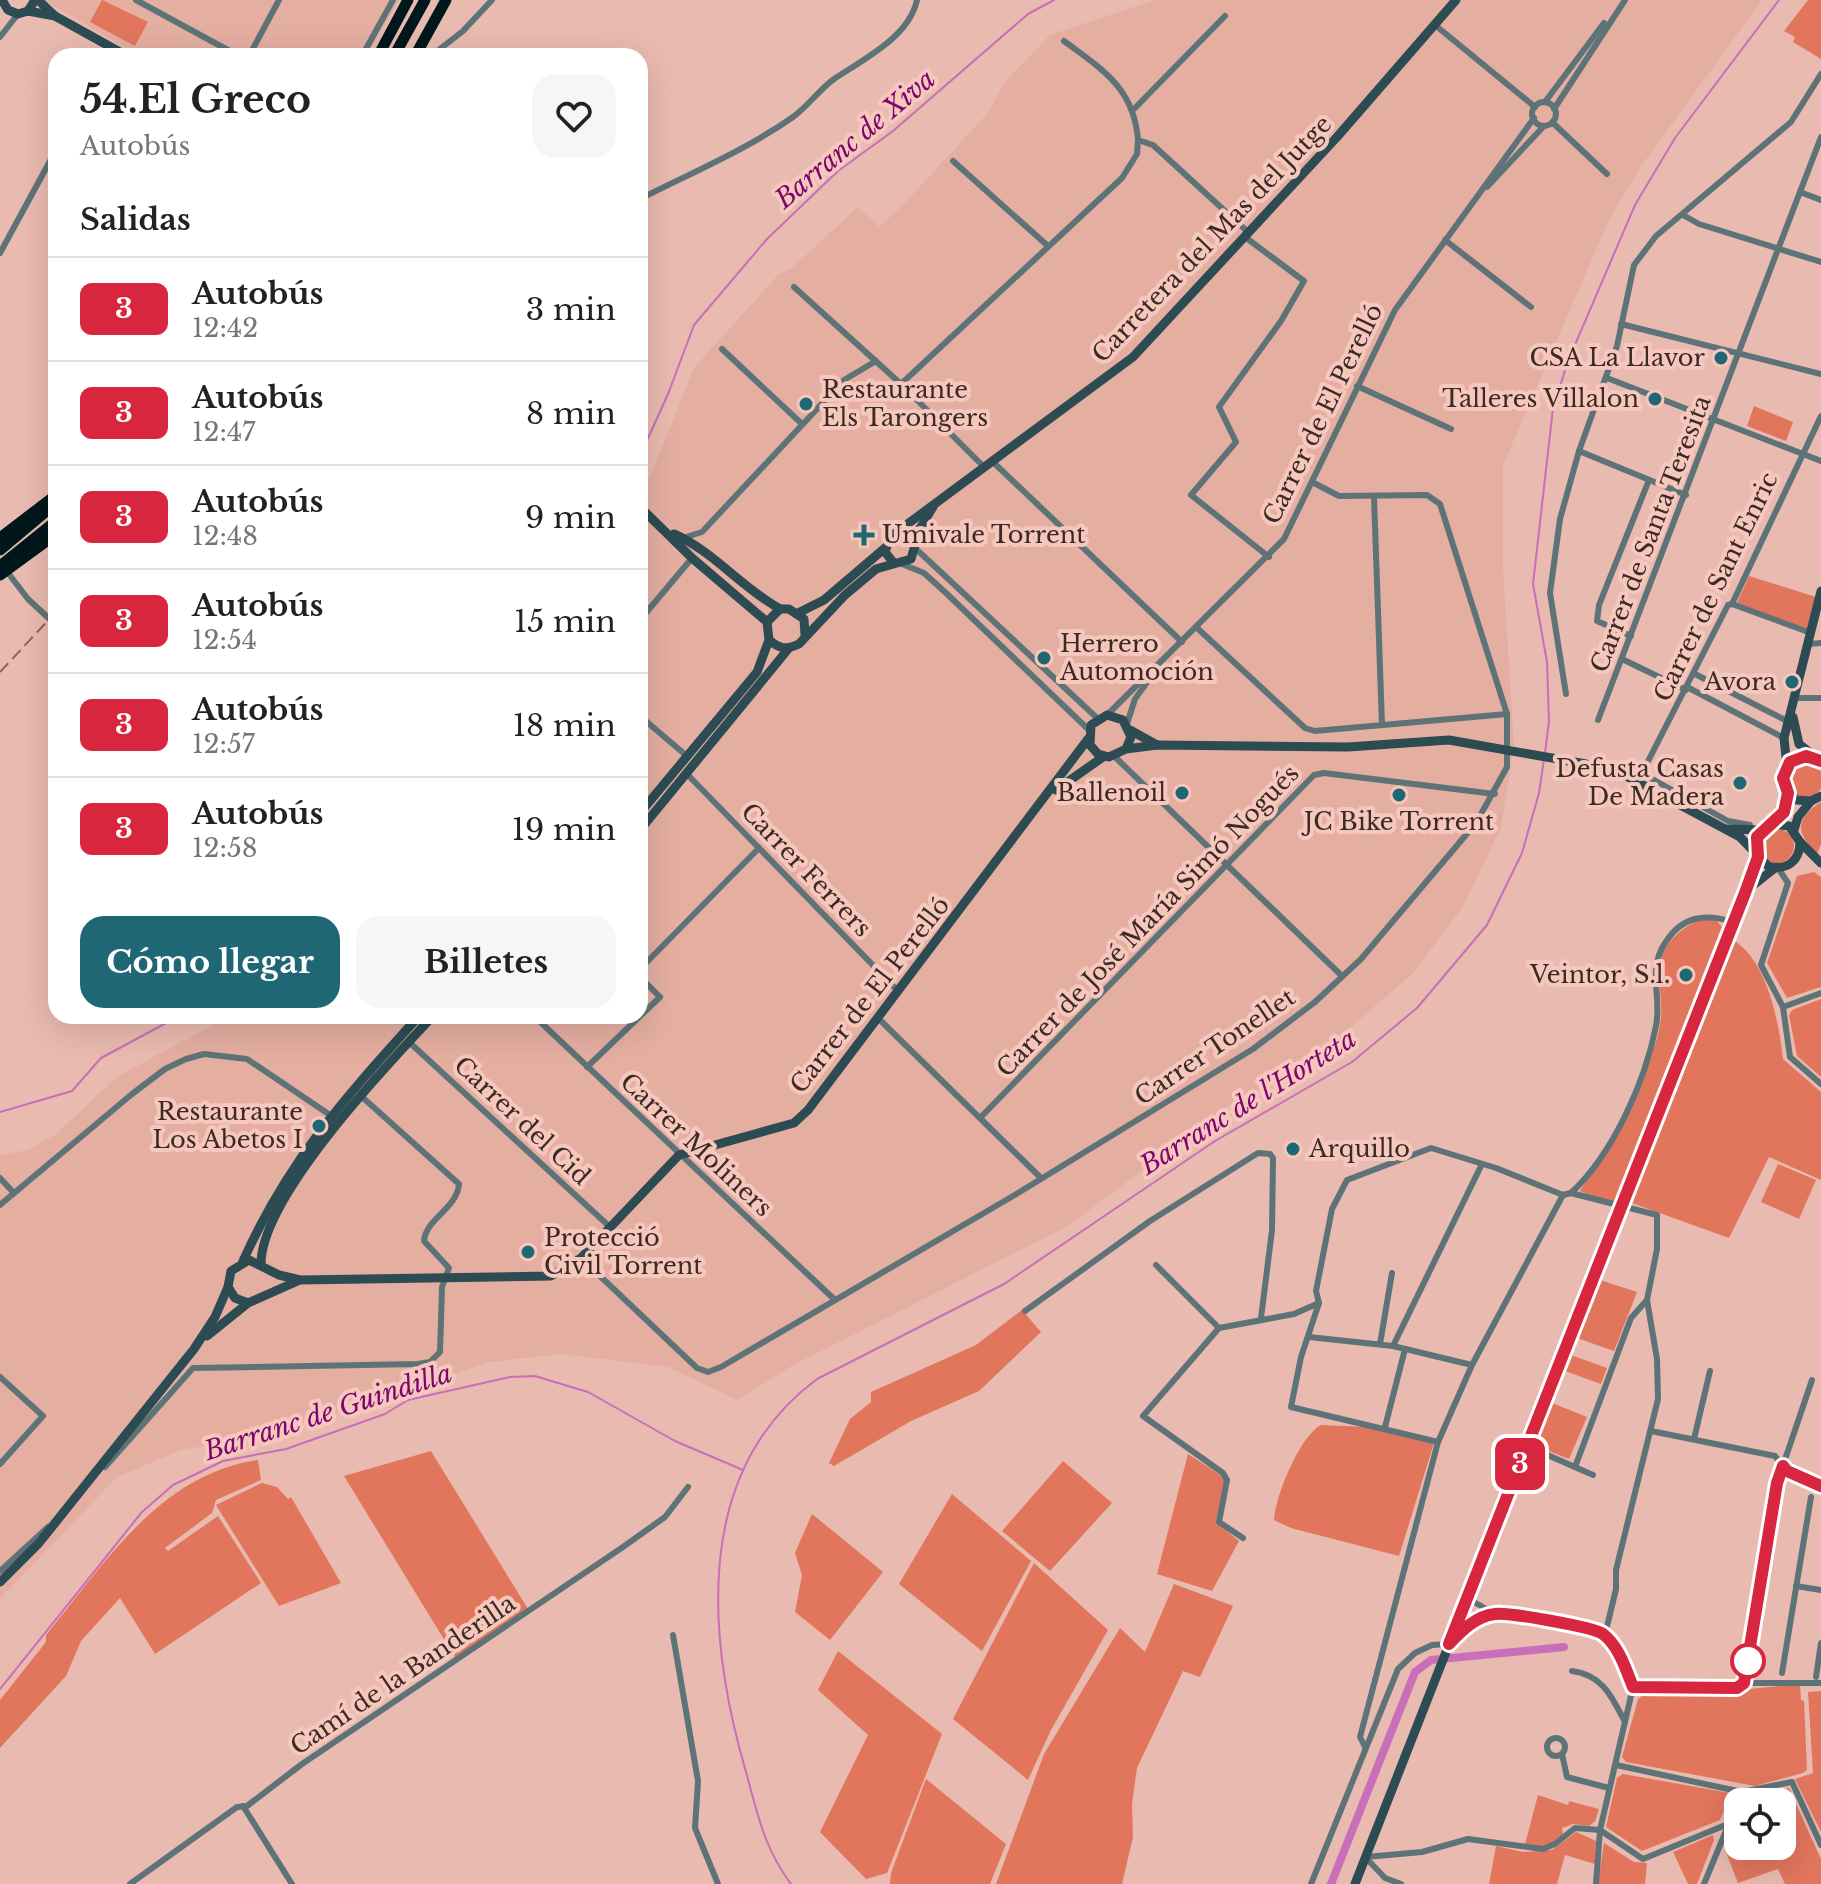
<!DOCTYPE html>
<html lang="es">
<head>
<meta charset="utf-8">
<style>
  :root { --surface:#fff; --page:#f6f6f6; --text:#222; --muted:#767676; --line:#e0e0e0; --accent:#206775 }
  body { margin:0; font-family:"Libre Baskerville",serif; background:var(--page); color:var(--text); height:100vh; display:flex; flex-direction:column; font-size:30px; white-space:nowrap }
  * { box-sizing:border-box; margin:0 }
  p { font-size:26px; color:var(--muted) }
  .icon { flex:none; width:44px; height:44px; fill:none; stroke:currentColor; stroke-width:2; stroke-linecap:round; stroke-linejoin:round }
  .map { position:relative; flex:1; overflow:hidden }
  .details { position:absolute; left:48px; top:48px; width:600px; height:976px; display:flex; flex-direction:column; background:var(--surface); border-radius:24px; box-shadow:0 8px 32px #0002 }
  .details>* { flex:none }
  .badge { padding:0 16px; border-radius:12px; font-size:28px; line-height:52px }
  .fabs { position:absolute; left:1724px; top:1788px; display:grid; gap:16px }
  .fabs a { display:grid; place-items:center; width:72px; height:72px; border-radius:16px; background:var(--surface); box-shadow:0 8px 32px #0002; font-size:40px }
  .map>.badge { position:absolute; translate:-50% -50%; box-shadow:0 0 0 4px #fff }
  h2 { padding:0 32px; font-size:30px; line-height:72px }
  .round { display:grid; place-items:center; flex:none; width:84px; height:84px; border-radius:24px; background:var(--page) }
  .headline { display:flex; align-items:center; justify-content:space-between; height:136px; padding:0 32px }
  h1 { font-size:38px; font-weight:800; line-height:60px }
  .cta { display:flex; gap:16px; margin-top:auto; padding:16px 32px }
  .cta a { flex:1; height:92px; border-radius:24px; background:var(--accent); color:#fff; font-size:32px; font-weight:800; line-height:92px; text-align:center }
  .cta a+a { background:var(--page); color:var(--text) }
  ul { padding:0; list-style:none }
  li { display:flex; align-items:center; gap:24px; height:104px; padding:0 32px; border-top:2px solid var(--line) }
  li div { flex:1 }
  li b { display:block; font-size:30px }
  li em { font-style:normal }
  li .badge { min-width:88px; font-weight:700; text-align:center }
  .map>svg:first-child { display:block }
</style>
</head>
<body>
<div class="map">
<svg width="1821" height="1884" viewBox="0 0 1821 1884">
  <rect width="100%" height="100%" fill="#e9baaf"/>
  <g fill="#e4aea1">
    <path d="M44 0H399L367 56H139Z"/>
    <path d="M1155 0H1762L1639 169 1607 224 1503 465V568L1514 746 1501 827 1464 905 1413 973 1314 1059 1230 1105 1068 1226 793 1365 737 1400 668 1367 561 1354 489 1362 268 1434 181 1450 117 1477 0 1599V1155L28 1150 55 1135 118 1076 230 1016H640V501L694 368 778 275 792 268 858 207 879 227 903 205 987 114 1006 81 1050 35Z"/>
  </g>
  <g fill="#e1765d">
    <path d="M102 0 148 22 135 46 90 22Z"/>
    <path d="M1808 0H1821V59L1793 42 1795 37 1784 31Z"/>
    <path d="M1754 406 1793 422 1786 441 1747 426Z"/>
    <path d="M1749 576 1819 598 1811 633 1736 605Z"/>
    <circle cx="1806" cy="780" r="17"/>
    <path d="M1821 802V844L1817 854C1796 832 1794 820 1821 802Z"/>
    <circle cx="1777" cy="846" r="17"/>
    <path d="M1814 872 1821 877V987L1787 998 1767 963 1797 876Z"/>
    <path d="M1701 919 1717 921 1722 927 1614 1206 1580 1191C1607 1150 1656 1067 1661 1017 1663 997 1654 971 1664 951 1671 936 1686 926 1701 919Z"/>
    <path d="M1733 940C1768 961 1779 1023 1783 1059L1821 1092V1180L1769 1157 1729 1238 1629 1202Z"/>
    <path d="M1821 999V1077L1797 1056 1789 1015 1792 1010Z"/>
    <path d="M1778 1164 1816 1180 1799 1219 1761 1202Z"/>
    <path d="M1600 1280 1637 1292 1614 1351 1577 1338Z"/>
    <path d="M1022 1310 1041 1332 979 1391 911 1421 834 1466 829 1463 850 1419 871 1402V1392L976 1345Z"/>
    <path d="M1571 1355 1607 1368 1601 1384 1565 1371Z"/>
    <path d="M1552 1403 1587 1417 1569 1459 1536 1446Z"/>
    <path d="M1321 1425 1367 1427 1434 1443 1399 1556 1291 1528 1274 1520C1275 1496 1300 1436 1321 1425Z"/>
    <path d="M431 1451 528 1609 456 1659 344 1476Z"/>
    <path d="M1188 1454 1222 1476 1225 1481 1216 1522 1239 1541 1212 1591 1157 1574Z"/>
    <path d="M258 1460 261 1480 216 1500 212 1513 165 1548 168 1551 218 1516 261 1583 155 1654 120 1598 81 1641 66 1676 0 1748V1700L46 1642V1635C105 1563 160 1474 258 1460Z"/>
    <path d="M1063 1461 1112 1503 1050 1571 1002 1531Z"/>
    <path d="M262 1483 277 1487 288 1499 291 1497 341 1583 279 1606 216 1505Z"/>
    <path d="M952 1494 1031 1561 982 1651 899 1584Z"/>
    <path d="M812 1514 883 1572 830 1640 795 1612 802 1575 795 1553Z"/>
    <path d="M1034 1563 1108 1630 1051 1730 1028 1780 953 1719Z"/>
    <path d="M1174 1584 1233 1606 1200 1677 1183 1671 1137 1768 1132 1804 1133 1837 1122 1884H996L1044 1754 1120 1628 1145 1652Z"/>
    <path d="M838 1651 942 1734 887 1873 866 1879 820 1832 868 1735 818 1690Z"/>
    <path d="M1800 1684 1801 1700 1804 1701 1807 1770 1803 1773 1755 1786 1626 1762 1622 1757 1638 1699 1643 1695 1746 1693 1749 1689Z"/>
    <path d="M1821 1691V1832L1795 1779 1813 1773 1808 1692Z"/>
    <path d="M1623 1774 1730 1793 1731 1796 1720 1820 1642 1851 1606 1827 1617 1778Z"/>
    <path d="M926 1779 1006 1844 990 1884H890L891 1873Z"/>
    <path d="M1789 1788 1821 1859V1884H1785L1778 1869 1738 1883 1724 1847 1738 1810V1846H1782V1802H1741L1743 1798Z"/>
    <path d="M1538 1795 1568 1805 1569 1801 1599 1809 1595 1821 1589 1826 1573 1824 1562 1828 1563 1834 1552 1845 1524 1848Z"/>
    <path d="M1576 1832 1596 1841 1595 1864 1565 1855 1557 1884H1489L1496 1846 1523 1852 1552 1850Z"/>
    <path d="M1713 1835 1714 1840 1697 1884H1688L1673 1852Z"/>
    <path d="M1604 1843 1634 1862 1647 1863 1645 1884H1598Z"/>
  </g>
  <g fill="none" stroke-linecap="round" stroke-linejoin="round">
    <g stroke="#c96eb8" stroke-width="2">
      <path d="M640 456 668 394 694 325 767 239 838 171 893 131 1028 14 1054 0"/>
      <path d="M1545 753 1549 721 1547 662 1533 584 1553 408 1568 361 1635 205 1675 138 1779 0"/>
      <path d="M0 1112 72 1091 101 1058 179 1016"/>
      <path d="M0 1689 142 1512 173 1485 223 1461 286 1449 385 1414 408 1400 510 1377 535 1376 588 1392 675 1441 743 1470"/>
      <path d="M791 1884C764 1848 758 1815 746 1772 707 1638 692 1472 817 1379L1004 1284 1215 1141 1352 1062 1417 1008 1487 925 1522 853 1539 793 1544 759"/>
    </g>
    <path stroke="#c96eb8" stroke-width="8" d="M1331 1884 1415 1672 1431 1660 1564 1647"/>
    <g stroke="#5e7378" stroke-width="6">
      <path d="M136 0 239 56"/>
      <path d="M1435 25 1535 107"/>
      <path d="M0 37 18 14"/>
      <path d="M1064 41C1103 70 1134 88 1138 140L1153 145 1249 233"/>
      <path d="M249 56 279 0"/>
      <path d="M362 56 393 0"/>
      <path d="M431 56 463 31 492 0"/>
      <path d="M1545 102 1604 23"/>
      <circle cx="1544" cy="114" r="12"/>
      <path d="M1134 109 1225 16"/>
      <path d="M1554 109 1625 0"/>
      <path d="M1553 123 1607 174"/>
      <path d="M953 161 1048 246"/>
      <path d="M1487 187 1543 127"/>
      <path d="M1800 192 1821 200"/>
      <path d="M640 199C691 173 746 150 793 117 808 106 819 90 834 79 864 59 909 37 917 0"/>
      <path d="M1683 215 1699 224 1821 262"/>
      <path d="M1245 237 1304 281 1281 321 1219 407 1236 442 1191 495 1269 557"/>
      <path d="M1445 240 1531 307"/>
      <path d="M0 253 56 150"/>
      <path d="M794 287 901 384 985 468"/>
      <path d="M1621 324 1821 374"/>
      <path d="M722 349 802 424"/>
      <path d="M1607 378 1821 461"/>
      <path d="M901 384 1122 178 1137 154 1138 140"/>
      <path d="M1357 386 1451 429"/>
      <path d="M1579 451 1686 495"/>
      <path d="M993 462 1182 642"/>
      <path d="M1374 497 1382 725"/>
      <path d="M683 538 702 532 844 380 876 361"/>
      <path d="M915 548 1097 718"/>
      <path d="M902 564 924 573 946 593 1089 730"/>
      <path d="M5 569 28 599 56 625"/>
      <path d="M1732 604 1811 633"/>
      <path d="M640 620 692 558"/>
      <path d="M1196 627 1305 728 1315 731 1507 714"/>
      <path d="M1631 636 1597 621 1599 605 1649 480"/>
      <path d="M1809 644 1821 643"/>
      <path d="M1622 659 1686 690"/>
      <path d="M1695 674 1789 722"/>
      <path d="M1687 687 1784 738"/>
      <path d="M1566 694 1550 593 1560 519 1579 451 1617 346 1634 265 1656 236 1791 122 1821 74"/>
      <path d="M1796 698H1821"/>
      <path d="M1107 715 1284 539 1395 310 1534 118"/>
      <path d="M640 716 688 757"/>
      <path d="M1598 720 1821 137"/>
      <path d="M1127 724 1135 699 1150 678"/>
      <path d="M1115 757 1342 976"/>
      <path d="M687 774 899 992"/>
      <path d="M1750 825 1728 821 1645 775 1644 769 1728 605 1732 604 1821 416"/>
      <path d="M1778 868 1788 883 1761 965 1783 1007 1790 1057 1821 1084"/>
      <path d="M640 969 759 848"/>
      <path d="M1783 1007 1821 993"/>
      <path d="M534 1016 835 1300"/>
      <path d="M879 1019 1041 1178"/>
      <path d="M409 1042 610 1227"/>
      <path d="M587 1067 660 997 640 977"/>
      <path d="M980 1118 1314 775 1324 773 1495 794"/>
      <path d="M0 1178 14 1193"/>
      <path d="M1571 1193C1613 1154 1645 1082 1656 1026 1662 997 1647 970 1665 943 1682 916 1705 913 1733 922"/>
      <path d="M0 1205 132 1094 165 1069 186 1059 204 1054 247 1059 330 1115"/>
      <path d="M581 1258 697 1368 708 1372 721 1367 1013 1196 1253 1049 1315 1002 1361 959 1476 823 1507 767V714L1440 504 1427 495 1339 496 1312 482"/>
      <path d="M1156 1265 1219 1328"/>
      <path d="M1025 1311 1150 1221 1258 1153 1270 1154 1273 1158 1272 1230 1261 1318"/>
      <path d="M1309 1337 1393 1346 1472 1365"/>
      <path d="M1380 1344 1392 1273"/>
      <path d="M1393 1346 1482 1164"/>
      <path d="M0 1377 43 1416 0 1464"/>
      <path d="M1385 1427 1405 1349"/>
      <path d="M1651 1431 1775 1456 1787 1471 1821 1486"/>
      <path d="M1694 1439 1710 1371"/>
      <path d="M1438 1442 1291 1407 1301 1357 1319 1303 1316 1291 1332 1209 1347 1180 1431 1148 1496 1168 1563 1195 1571 1193 1657 1215V1249L1647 1300 1657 1359 1658 1399 1616 1570V1589L1605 1635"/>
      <path d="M1527 1446 1593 1475"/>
      <path d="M105 1467 193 1368 418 1364 430 1362 440 1352 442 1287 449 1268 424 1241C426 1218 457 1209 459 1184L361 1096"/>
      <path d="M1575 1467 1631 1318 1647 1300"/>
      <path d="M1243 1538 1219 1522 1227 1480 1223 1473 1143 1416 1219 1328 1294 1314 1319 1303"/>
      <path d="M0 1571 48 1527"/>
      <path d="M1796 1586 1821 1590"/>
      <path d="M1467 1598 1495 1614 1592 1629C1616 1641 1624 1664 1633 1687"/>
      <path d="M673 1635 698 1781 695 1828 718 1884"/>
      <path d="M1572 1671C1603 1675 1612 1697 1625 1722"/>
      <path d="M1782 1673 1811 1497"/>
      <path d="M1816 1677 1821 1643"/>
      <path d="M1744 1683 1777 1483 1812 1380"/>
      <path d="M1633 1687 1737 1688 1744 1683H1821"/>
      <circle cx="1556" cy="1747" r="9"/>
      <path d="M1365 1747 1360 1737 1438 1442 1472 1365 1563 1195"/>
      <path d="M1562 1754 1567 1777 1609 1788"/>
      <path d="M1616 1765 1742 1792 1792 1782 1821 1845"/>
      <path d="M243 1806 292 1884"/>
      <path d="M1600 1830 1643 1859 1728 1824"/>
      <path d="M1365 1857 1385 1878 1401 1884"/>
      <path d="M1366 1857 1422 1852 1468 1839 1543 1849 1555 1844 1575 1828 1600 1830"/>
      <path d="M130 1884 237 1807 247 1806 302 1764 623 1547 665 1517 688 1487"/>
      <path d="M1311 1884 1398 1669 1415 1653 1432 1645 1449 1644 1475 1621 1495 1614"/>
      <path d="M1596 1884 1600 1830 1633 1687"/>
      <path d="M1704 1884 1742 1792"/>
    </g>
    <g stroke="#2c4b52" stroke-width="9">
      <path d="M2 0 8 10 18 14 28 11 35 0"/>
      <path d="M38 0 55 16 127 56"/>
      <path d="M28 11 55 16"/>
      <path d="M640 507 692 558 767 622"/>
      <path d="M674 534C713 551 742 588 780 609"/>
      <path d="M913 540 933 507"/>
      <path d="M893 562 885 552 890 537 1133 357 1337 137 1456 0"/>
      <path d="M798 613 824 600 885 548"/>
      <path d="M805 635 804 619 789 609H780L767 622 769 640C780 649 786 650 799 644L845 595 876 569 911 559 915 545 910 536 901 532"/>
      <path d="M1793 717 1799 744 1821 761"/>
      <path d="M1130 730 1157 745"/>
      <path d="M1126 749 1131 737 1123 720 1107 715 1091 725 1090 745 1098 754 1109 757 1126 749 1157 745 1348 747 1449 740 1586 764 1628 777 1740 837 1768 866C1787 871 1800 861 1800 842L1789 826 1770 824 1757 837 1756 851"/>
      <path d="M1814 757 1806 756 1790 762 1784 783 1796 800 1811 801 1821 796"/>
      <path d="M1787 767 1784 738 1821 591"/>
      <path d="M1056 790 1103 757"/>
      <path d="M640 813 757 672 769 640"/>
      <path d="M1776 823 1784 812 1788 793"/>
      <path d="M1728 829 1761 830"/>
      <path d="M640 830 789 648"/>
      <path d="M1794 830 1798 817 1811 801"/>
      <path d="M1800 842 1821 863"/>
      <path d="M1747 890 1775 868"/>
      <path d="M243 1261C289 1159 345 1098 419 1016"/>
      <path d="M261 1264C261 1197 386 1066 433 1016"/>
      <path d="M300 1280 248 1303 235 1298 228 1287 231 1271 249 1260 279 1275 300 1280 551 1276 581 1258 679 1155 794 1123 808 1110 1088 739"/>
      <path d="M207 1336 248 1303"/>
      <path d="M0 1582 39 1543 194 1349 215 1317 228 1287"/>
      <path d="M1355 1884 1758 857"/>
    </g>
    <g stroke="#00171c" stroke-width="11">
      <path d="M378 56 408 0"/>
      <path d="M394 56 425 0"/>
      <path d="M415 56 446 0"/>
      <path d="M0 538 56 495"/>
      <path d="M0 550 56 503"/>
      <path d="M0 566 56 521"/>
      <path d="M0 575 56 534"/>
    </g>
    <path stroke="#866860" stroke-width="2" stroke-dasharray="12 6" stroke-linecap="butt" d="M0 672 56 612"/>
  </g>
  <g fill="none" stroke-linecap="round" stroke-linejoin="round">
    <defs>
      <path id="line" d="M1821 761 1806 756 1790 762 1783 778 1788 793 1784 812 1757 837 1758 857 1745 893 1449 1644C1461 1631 1476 1616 1495 1614 1508 1612 1593 1627 1603 1634 1619 1646 1626 1670 1633 1687L1737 1688 1744 1683 1777 1483 1783 1466 1787 1471 1821 1486"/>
    </defs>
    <use href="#line" stroke="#fff" stroke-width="18"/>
    <use href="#line" stroke="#d7263d" stroke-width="12"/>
  </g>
  <g fill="#206775" stroke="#f6c7bc" stroke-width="3">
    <circle cx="1721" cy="358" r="8"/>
    <circle cx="1655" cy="399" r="8"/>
    <circle cx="806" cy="404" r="8"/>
    <path d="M860 523h8v8h8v8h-8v8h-8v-8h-8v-8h8z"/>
    <circle cx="1044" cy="658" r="8"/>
    <circle cx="1792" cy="682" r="8"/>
    <circle cx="1740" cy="783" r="8"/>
    <circle cx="1182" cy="793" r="8"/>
    <circle cx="1399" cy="795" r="8"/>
    <circle cx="1686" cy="975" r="8"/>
    <circle cx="319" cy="1126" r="8"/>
    <circle cx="1293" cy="1149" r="8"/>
    <circle cx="528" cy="1252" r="8"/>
  </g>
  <circle fill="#fff" stroke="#d7263d" stroke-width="4" cx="1748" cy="1661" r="16"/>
  <g text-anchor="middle" stroke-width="8" stroke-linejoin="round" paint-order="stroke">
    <g font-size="24" fill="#3c2a25" stroke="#f6c7bc">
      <text transform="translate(1212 239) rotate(-46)" y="8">Carretera del Mas del Jutge</text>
      <text transform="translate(1323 414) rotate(-64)" y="8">Carrer de El Perelló</text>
      <text transform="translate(1651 534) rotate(-69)" y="8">Carrer de Santa Teresita</text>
      <text transform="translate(1716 587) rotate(-64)" y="8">Carrer de Sant Enric</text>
      <text transform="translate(806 870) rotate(46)" y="8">Carrer Ferrers</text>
      <text transform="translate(1148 921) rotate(-46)" y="8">Carrer de José María Simó Nogués</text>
      <text transform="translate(870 995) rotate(-52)" y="8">Carrer de El Perelló</text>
      <text transform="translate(1215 1047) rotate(-34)" y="8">Carrer Tonellet</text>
      <text transform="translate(522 1121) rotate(43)" y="8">Carrer del Cid</text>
      <text transform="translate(696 1145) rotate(43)" y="8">Carrer Moliners</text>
      <text transform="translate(403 1675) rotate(-34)" y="8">Camí de la Banderilla</text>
    </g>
    <g font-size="24" fill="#3c2a25" stroke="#f6c7bc" text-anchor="end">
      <text x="1705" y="366">CSA La Llavor</text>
      <text x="822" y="398" text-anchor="start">Restaurante<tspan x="822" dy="28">Els Tarongers</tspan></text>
      <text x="1639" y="407">Talleres Villalon</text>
      <text x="882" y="543" text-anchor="start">Umivale Torrent</text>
      <text x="1060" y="652" text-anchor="start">Herrero<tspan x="1060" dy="28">Automoción</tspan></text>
      <text x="1776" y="690">Avora</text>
      <text x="1724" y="777">Defusta Casas<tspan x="1724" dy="28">De Madera</tspan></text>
      <text x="1166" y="801">Ballenoil</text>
      <text x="1399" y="830" text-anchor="middle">JC Bike Torrent</text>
      <text x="1670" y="983">Veintor, S.l.</text>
      <text x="303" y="1120">Restaurante<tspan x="303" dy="28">Los Abetos I</tspan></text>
      <text x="1309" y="1157" text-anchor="start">Arquillo</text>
      <text x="544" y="1246" text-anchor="start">Protecció<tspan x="544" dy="28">Civil Torrent</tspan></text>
    </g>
    <g font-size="26" font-style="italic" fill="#7c056f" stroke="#f6c7bc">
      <text transform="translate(855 139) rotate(-40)" y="9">Barranc de Xiva</text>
      <text transform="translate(1248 1102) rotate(-32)" y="9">Barranc de l'Horteta</text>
      <text transform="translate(328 1412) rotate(-18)" y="9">Barranc de Guindilla</text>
    </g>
  </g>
</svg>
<div class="fabs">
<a><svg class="icon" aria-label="locate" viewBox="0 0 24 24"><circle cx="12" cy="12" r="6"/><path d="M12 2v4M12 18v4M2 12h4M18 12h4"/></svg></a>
</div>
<b class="badge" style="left:1520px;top:1464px;background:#d7263d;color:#fff">3</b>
<section class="details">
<div class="headline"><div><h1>54.El Greco</h1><p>Autobús</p></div><a class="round"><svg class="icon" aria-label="heart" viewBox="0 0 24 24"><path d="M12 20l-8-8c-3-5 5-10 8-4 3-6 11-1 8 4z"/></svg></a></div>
<h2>Salidas</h2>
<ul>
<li><span class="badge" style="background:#d7263d;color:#fff">3</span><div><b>Autobús</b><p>12:42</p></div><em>3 min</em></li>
<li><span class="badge" style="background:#d7263d;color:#fff">3</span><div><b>Autobús</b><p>12:47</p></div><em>8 min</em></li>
<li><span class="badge" style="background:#d7263d;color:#fff">3</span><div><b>Autobús</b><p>12:48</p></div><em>9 min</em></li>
<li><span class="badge" style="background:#d7263d;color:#fff">3</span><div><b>Autobús</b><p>12:54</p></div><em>15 min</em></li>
<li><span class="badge" style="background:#d7263d;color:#fff">3</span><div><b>Autobús</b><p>12:57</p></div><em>18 min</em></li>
<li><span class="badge" style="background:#d7263d;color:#fff">3</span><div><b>Autobús</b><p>12:58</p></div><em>19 min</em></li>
</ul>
<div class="cta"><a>Cómo llegar</a><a>Billetes</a></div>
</section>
</div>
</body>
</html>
